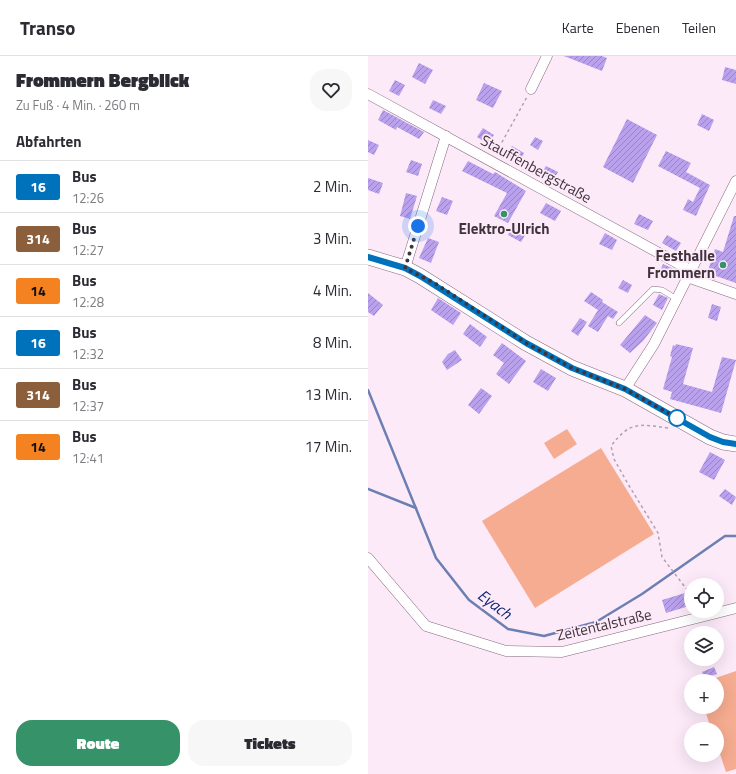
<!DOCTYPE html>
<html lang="de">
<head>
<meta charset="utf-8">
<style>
  :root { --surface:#fff; --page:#f7f7f7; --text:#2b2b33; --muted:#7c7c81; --line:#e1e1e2; --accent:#359269 }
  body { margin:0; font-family:"Titillium Web",sans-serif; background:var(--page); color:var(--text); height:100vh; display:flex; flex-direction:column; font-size:15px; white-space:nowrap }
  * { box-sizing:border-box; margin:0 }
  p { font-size:13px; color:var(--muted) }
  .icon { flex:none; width:22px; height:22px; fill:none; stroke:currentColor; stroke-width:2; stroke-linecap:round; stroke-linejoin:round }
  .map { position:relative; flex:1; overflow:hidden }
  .side { display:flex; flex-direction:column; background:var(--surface); width:368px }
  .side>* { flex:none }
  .badge { padding:0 8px; border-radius:3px; font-size:14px; line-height:26px }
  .controls { position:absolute; left:316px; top:522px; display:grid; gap:8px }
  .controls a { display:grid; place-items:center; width:40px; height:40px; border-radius:50%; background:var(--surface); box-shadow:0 4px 16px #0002; font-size:20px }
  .you { position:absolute; width:20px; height:20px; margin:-10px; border:3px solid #fff; border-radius:50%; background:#1a73e8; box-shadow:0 0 0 6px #1a73e833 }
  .map>.badge { position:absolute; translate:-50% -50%; box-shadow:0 0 0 2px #fff }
  h2 { padding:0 16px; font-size:15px; line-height:36px }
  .round { display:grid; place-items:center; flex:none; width:42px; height:42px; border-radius:16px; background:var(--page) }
  .headline { display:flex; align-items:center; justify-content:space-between; height:68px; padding:0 16px }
  h1 { font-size:19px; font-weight:800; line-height:30px }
  .cta { display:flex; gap:8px; margin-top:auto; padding:8px 16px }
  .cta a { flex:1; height:46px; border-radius:16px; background:var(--accent); color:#fff; font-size:16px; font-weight:800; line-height:46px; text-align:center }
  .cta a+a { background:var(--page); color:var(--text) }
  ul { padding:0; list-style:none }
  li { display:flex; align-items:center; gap:12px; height:52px; padding:0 16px; border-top:1px solid var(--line) }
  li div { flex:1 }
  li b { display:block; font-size:15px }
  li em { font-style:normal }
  li .badge { min-width:44px; font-weight:700; text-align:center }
  header { display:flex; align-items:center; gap:24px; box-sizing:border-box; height:56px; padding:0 20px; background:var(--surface); border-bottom:1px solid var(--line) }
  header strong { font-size:19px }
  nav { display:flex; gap:22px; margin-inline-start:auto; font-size:14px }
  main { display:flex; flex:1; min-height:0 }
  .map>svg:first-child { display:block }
</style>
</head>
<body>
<header>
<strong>Transo</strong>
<nav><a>Karte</a><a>Ebenen</a><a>Teilen</a></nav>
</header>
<main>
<section class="side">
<div class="headline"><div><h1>Frommern Bergblick</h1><p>Zu Fuß · 4 Min. · 260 m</p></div><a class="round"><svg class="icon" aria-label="heart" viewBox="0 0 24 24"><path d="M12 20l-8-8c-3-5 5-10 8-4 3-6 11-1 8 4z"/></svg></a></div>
<h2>Abfahrten</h2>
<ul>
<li><span class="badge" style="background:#0072bc;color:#fff">16</span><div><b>Bus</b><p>12:26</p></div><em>2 Min.</em></li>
<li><span class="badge" style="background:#8b5e3c;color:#fff">314</span><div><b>Bus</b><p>12:27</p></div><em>3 Min.</em></li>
<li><span class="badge" style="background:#f58220;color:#111">14</span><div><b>Bus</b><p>12:28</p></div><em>4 Min.</em></li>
<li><span class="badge" style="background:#0072bc;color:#fff">16</span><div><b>Bus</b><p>12:32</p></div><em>8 Min.</em></li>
<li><span class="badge" style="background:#8b5e3c;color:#fff">314</span><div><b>Bus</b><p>12:37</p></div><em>13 Min.</em></li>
<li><span class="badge" style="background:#f58220;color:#111">14</span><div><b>Bus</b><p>12:41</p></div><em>17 Min.</em></li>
</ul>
<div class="cta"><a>Route</a><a>Tickets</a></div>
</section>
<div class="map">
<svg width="368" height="718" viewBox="0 0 368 718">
  <defs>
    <pattern id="building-hatch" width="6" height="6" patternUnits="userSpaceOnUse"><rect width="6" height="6" fill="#b9a1ec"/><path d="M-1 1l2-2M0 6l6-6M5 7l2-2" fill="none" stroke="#9884c0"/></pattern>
  </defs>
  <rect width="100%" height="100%" fill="#fdeaf9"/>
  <g fill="#f6ac90">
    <path d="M199 373 209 388 186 403 176 387Z"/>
    <path d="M233 392 286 478 167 552 114 465Z"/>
    <path d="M368 615V713L358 716 349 689V673H343L336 651H349V625H339Z"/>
  </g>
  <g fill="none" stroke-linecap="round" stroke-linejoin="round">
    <g stroke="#6c7fb2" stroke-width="2.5">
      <path d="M0 334 68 502 101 544 140 573 176 580 228 566 274 538 357 480H368"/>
      <path d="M0 433 48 452"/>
    </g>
  </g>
  <g fill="url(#building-hatch)">
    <path d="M196 0H234L239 2 234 15Z"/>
    <path d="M51 7 65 14 57 28 44 21Z"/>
    <path d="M357 11 368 14V28L354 24Z"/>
    <path d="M27 24 37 29 31 40 21 35Z"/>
    <path d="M116 27 134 35 125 52 108 44Z"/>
    <path d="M65 44 78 50 73 58 61 52Z"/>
    <path d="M15 54 56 76 51 83 29 71 28 74 10 64Z"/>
    <path d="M334 58 346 64 341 75 329 69Z"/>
    <path d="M259 63 289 79 265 127 235 111Z"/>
    <path d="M115 72 126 79 120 88 109 81Z"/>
    <path d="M167 81 175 85 170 94 162 89Z"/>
    <path d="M0 84 11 89 6 99 0 96Z"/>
    <path d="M144 90 156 97 151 107 139 100Z"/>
    <path d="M298 95 323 107 318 116 342 129 328 160 315 154 320 143 325 146 332 132 290 110Z"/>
    <path d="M43 104 54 108 50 120 38 116Z"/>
    <path d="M100 105 125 118 127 116 158 135 140 167 126 160 139 137 94 115Z"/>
    <path d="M178 110 190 116 185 124 173 118Z"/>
    <path d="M0 122 15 127 11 138 0 134Z"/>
    <path d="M38 137 49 140 42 163 32 160Z"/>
    <path d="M74 141 85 145 79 159 68 155Z"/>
    <path d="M178 147 193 155 187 165 172 157Z"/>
    <path d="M271 158 285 165 280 174 266 168Z"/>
    <path d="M366 160H368V227L348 220 347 224 338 221 347 193 355 196Z"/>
    <path d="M145 169 159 176 153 186 140 179Z"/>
    <path d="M237 177 249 184 244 194 231 188Z"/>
    <path d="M299 179 313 187 308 195 294 187Z"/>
    <path d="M60 182 71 186 63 207 51 202Z"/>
    <path d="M295 208 310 215 307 222 292 215Z"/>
    <path d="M255 224 264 229 260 237 250 232Z"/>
    <path d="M223 236 235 244 234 246 250 256 245 263 240 260 230 276 220 270 230 254 216 245Z"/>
    <path d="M0 237 15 249 6 260 0 256Z"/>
    <path d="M291 238 300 242 294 254 285 249Z"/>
    <path d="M70 242 93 257 85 269 63 254Z"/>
    <path d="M344 248 353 251 349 265 340 262Z"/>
    <path d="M277 259 289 267 275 285 262 297 252 289Z"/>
    <path d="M212 262 219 266 210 280 203 275Z"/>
    <path d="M102 268 119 281 112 291 95 278Z"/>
    <path d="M134 287 158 305 141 328 128 318 136 307 125 299Z"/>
    <path d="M308 288 325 292 315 328 344 336 354 301 368 304 353 357 302 343 304 336 295 333 304 301 302 300 305 289 307 290Z"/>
    <path d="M87 294 94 304 79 314 74 306 80 298Z"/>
    <path d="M173 313 188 322 180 335 165 326Z"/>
    <path d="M113 332 124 340 111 358 100 349Z"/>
    <path d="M342 396 357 404 346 424 331 416Z"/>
    <path d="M357 433 368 441 364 449 351 440Z"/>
    <path d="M317 537 321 550 298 557 294 544Z"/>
    <path d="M346 611 349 618 336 622 334 616Z"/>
  </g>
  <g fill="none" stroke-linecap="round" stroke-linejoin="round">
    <defs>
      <path id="service" d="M251 267 285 233 294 234 307 242"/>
      <g id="minor">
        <path d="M163 33 179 0"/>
        <path d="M0 38 322 214"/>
        <path d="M37 212 78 80"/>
        <path d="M319 221 368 238"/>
        <path d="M257 333 286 288 368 125"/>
        <path d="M0 502 58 570 138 595 194 596 368 552"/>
      </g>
      <path id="secondary" d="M0 201 37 212 52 220 158 287 204 312 257 333 342 381 355 386 368 388"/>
    </defs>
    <use href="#service" stroke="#85697f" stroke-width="6"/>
    <use href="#minor" stroke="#85697f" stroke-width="11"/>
    <use href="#secondary" stroke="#85697f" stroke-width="16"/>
    <g stroke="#b1a1ad" stroke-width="1.5" stroke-dasharray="3 3" stroke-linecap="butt">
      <path d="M128 97 159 41"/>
      <path d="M300 372C271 368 262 365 243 390L246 403 260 428 290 477 294 501 323 539"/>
    </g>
    <use href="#service" stroke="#fff" stroke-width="5"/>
    <use href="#minor" stroke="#fff" stroke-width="10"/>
    <use href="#secondary" stroke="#fff" stroke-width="15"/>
  </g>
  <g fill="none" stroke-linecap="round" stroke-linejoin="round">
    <defs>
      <path id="line" d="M0 201 37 212 52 220 158 287 204 312 257 333 342 381 355 386 368 388"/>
    </defs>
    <use href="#line" stroke="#fff" stroke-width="9"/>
    <use href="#line" stroke="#0072bc" stroke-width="6"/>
    <path stroke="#3f333c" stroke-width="4" stroke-dasharray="0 7.2" d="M50 170 37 212 68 228 158 287 204 312 257 333 309 362"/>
  </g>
  <g fill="#359269" stroke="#fdeaf9" stroke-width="1.5">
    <circle cx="136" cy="158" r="4"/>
    <circle cx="355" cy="209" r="4"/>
  </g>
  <circle fill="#fff" stroke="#0072bc" stroke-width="2" cx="309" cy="362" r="8"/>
  <g text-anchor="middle" stroke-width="3.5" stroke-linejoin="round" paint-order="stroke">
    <g font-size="15" fill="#3f333c" stroke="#fdeaf9">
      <text transform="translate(168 113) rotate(29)" y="5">Stauffenbergstraße</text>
      <text transform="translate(236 569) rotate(-13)" y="5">Zeitentalstraße</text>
    </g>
    <g font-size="15" font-weight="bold" fill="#3f333c" stroke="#fdeaf9">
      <text x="136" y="178">Elektro-Ulrich</text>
      <text x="347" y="205" text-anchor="end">Festhalle<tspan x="347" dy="17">Frommern</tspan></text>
    </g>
    <g font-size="16" font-style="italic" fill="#0a2675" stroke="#fdeaf9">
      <text transform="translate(127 548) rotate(37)" y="6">Eyach</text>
    </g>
  </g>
</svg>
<div class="controls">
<a><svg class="icon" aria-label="locate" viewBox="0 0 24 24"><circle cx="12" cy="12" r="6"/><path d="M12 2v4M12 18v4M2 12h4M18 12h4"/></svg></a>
<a><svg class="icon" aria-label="layers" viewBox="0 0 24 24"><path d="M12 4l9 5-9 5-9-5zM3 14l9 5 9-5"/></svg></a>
<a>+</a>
<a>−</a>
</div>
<div class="you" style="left:50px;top:170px"></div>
</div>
</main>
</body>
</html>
